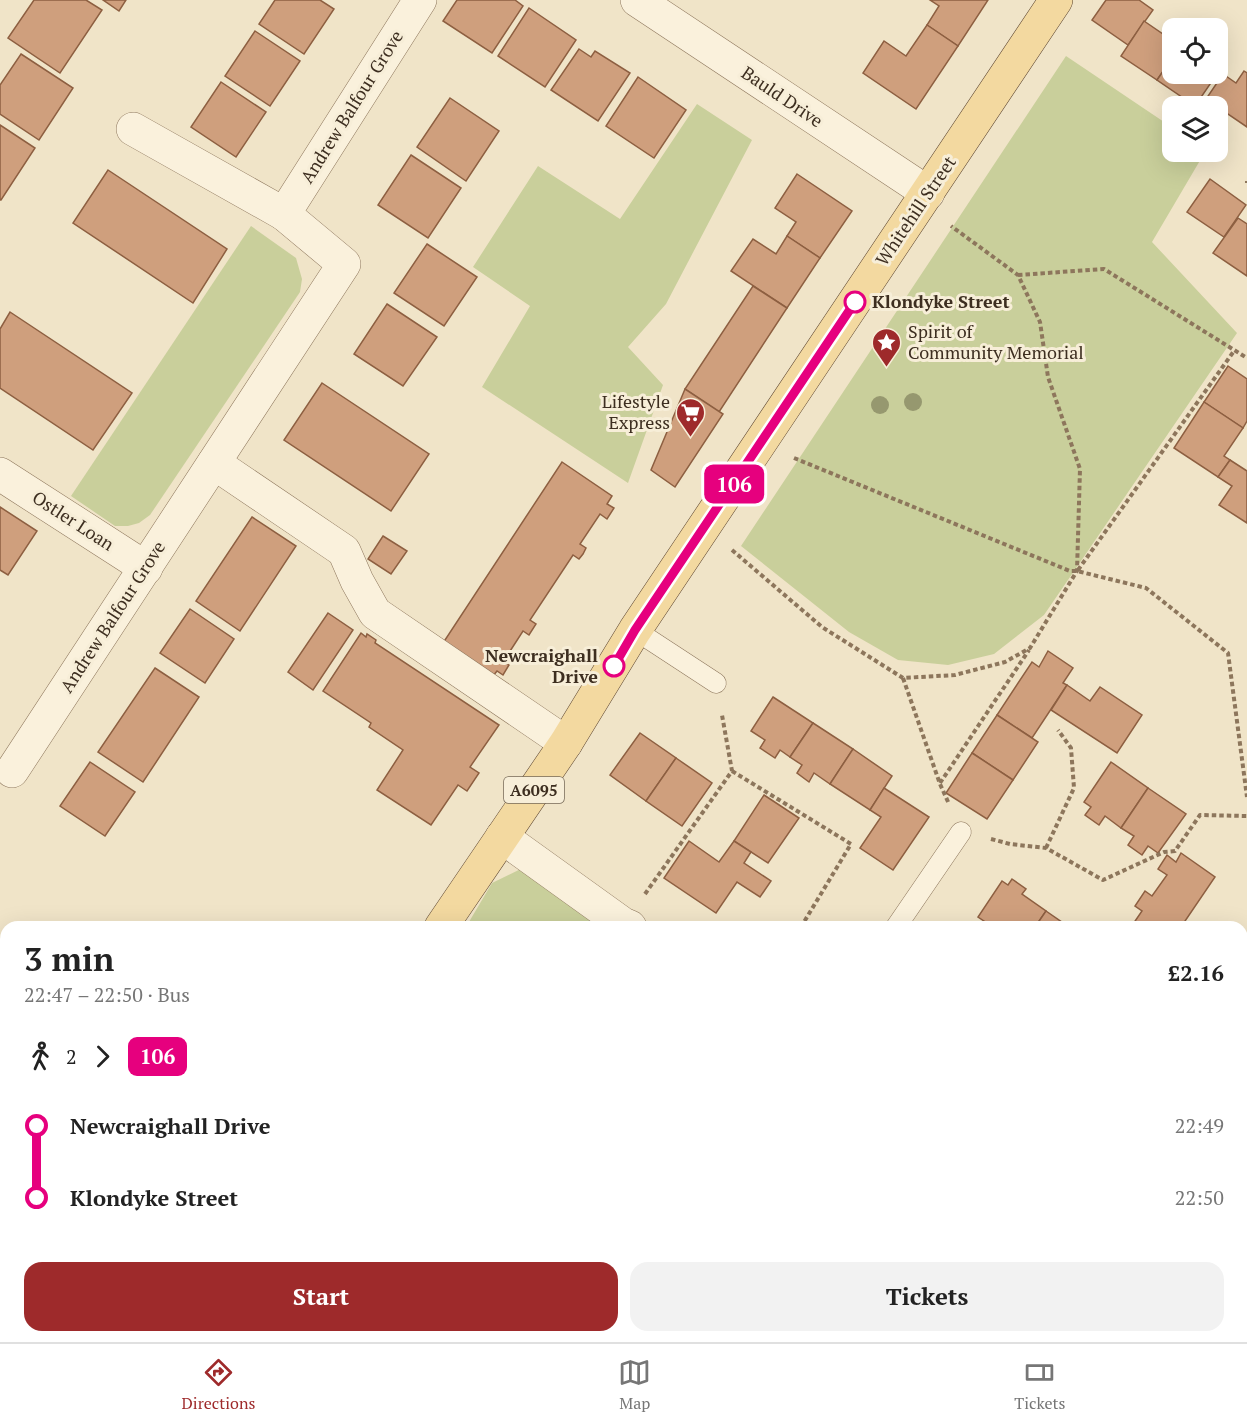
<!DOCTYPE html>
<html lang="en">
<head>
<meta charset="utf-8">
<style>
  :root { --surface:#fff; --page:#f2f2f2; --text:#222; --muted:#767676; --line:#e0e0e0; --accent:#9e2a2b }
  body { margin:0; font-family:"PT Serif",serif; background:var(--page); color:var(--text); height:100vh; display:flex; flex-direction:column; font-size:22px; white-space:nowrap }
  * { box-sizing:border-box; margin:0 }
  p { font-size:20px; color:var(--muted) }
  .icon { flex:none; width:33px; height:33px; fill:none; stroke:currentColor; stroke-width:2; stroke-linecap:round; stroke-linejoin:round }
  .map { position:relative; flex:1; overflow:hidden }
  .panel { position:absolute; left:0px; top:921px; width:1248px; height:422px; display:flex; flex-direction:column; background:var(--surface); border-radius:18px 18px 0 0; box-shadow:0 6px 24px #0002 }
  .panel>* { flex:none }
  .badge { padding:0 12px; border-radius:9px; font-size:21px; line-height:39px }
  .fabs { position:absolute; left:1162px; top:18px; display:grid; gap:12px }
  .fabs a { display:grid; place-items:center; width:66px; height:66px; border-radius:12px; background:var(--surface); box-shadow:0 6px 24px #0002; font-size:30px }
  .map>.badge { position:absolute; translate:-50% -50%; box-shadow:0 0 0 3px #fff }
  .legs { display:flex; align-items:center; gap:9px; height:66px; padding:0 24px; font-size:20px }
  .legs p { margin-inline-start:auto }
  .overview { display:flex; align-items:center; justify-content:space-between; height:102px; padding:0 24px }
  h1 { font-size:33px; font-weight:800; line-height:45px }
  .cta { display:flex; gap:12px; margin-top:auto; padding:12px 24px }
  .cta a { flex:1; height:69px; border-radius:18px; background:var(--accent); color:#fff; font-size:24px; font-weight:800; line-height:69px; text-align:center }
  .cta a+a { background:var(--page); color:var(--text) }
  ul { padding:0 24px; list-style:none }
  li { display:flex; align-items:center; gap:21px; height:72px; font-size:22px }
  li i { display:grid; place-items:center; width:9px; height:100%; margin:0 8px; background:currentColor }
  li i::after { content:''; width:15px; height:15px; margin:-8px; border:4px solid; border-radius:50%; background:var(--surface) }
  li p { margin-inline-start:auto }
  li:first-child i { background:linear-gradient(#0000 50%,currentColor 0) }
  li:last-child i { background:linear-gradient(currentColor 50%,#0000 0) }
  .tabs { display:flex; justify-content:space-around; align-items:center; height:84px; border-top:2px solid var(--line); background:var(--surface); font-size:16px; color:var(--muted) }
  .tabs a { display:grid; justify-items:center; gap:3px }
  .tabs .current { color:var(--accent) }
  .map>svg:first-child { display:block }
</style>
</head>
<body>
<div class="map">
<svg width="1247" height="1342" viewBox="0 0 1247 1342">
  <rect width="100%" height="100%" fill="#f0e4c8"/>
  <g fill="#c9cf9b">
    <path d="M1066 56 1173 128V152H1205L1152 242 1237 333 1044 615 994 654 948 665 898 660 849 632 741 546Z"/>
    <path d="M697 104 752 140 666 304 628 347 663 385 628 483 482 387 530 306 473 267 538 166 620 219Z"/>
    <path d="M251 226 296 258 302 279 300 292 150 515 139 523 128 526H115L71 496Z"/>
    <path d="M533 863 618 927H466L492 883Z"/>
    <path d="M1247 1041V1168L1242 1167V1044Z"/>
    <path d="M1242 1273 1247 1274V1342H1120L1106 1337 1242 1336Z"/>
  </g>
  <g fill="#cf9f7d" stroke="#8d5f41" stroke-width="1.5">
    <path d="M34 0H86L102 10 60 73 8 38Z"/>
    <path d="M103 0H126L119 11Z"/>
    <path d="M275 0H320L334 9 304 54 259 24Z"/>
    <path d="M457 0H515L523 6 492 53 443 21Z"/>
    <path d="M930 0H988L958 46 927 25 939 6Z"/>
    <path d="M1106 0H1139L1153 10 1128 45 1092 20Z"/>
    <path d="M529 8 576 40 545 87 498 56Z"/>
    <path d="M1144 21 1173 41V57L1157 80 1121 56Z"/>
    <path d="M927 25 958 46 916 109 863 73 884 41 906 56Z"/>
    <path d="M255 31 300 61 270 106 225 76Z"/>
    <path d="M579 49 591 57 595 51 630 73 598 121 551 90Z"/>
    <path d="M21 54 73 88 39 140 0 114V85Z"/>
    <path d="M1173 57V74H1217L1195 106 1157 80Z"/>
    <path d="M1244 71 1247 73V127L1206 99 1223 74 1236 83Z"/>
    <path d="M638 77 686 110 654 158 606 126Z"/>
    <path d="M221 82 266 112 236 157 191 127Z"/>
    <path d="M450 98 499 131 466 181 417 147Z"/>
    <path d="M0 125 35 148 1 200H0Z"/>
    <path d="M411 155 461 188 428 238 378 205Z"/>
    <path d="M108 170 227 249 193 303 73 223Z"/>
    <path d="M797 174 852 211 820 258 787 236 796 222 775 208Z"/>
    <path d="M1210 179 1246 205 1224 237 1187 212Z"/>
    <path d="M1238 218 1247 224V276L1213 253Z"/>
    <path d="M787 236 820 258 787 308 731 271 753 239 776 254Z"/>
    <path d="M427 244 477 277 444 326 394 293Z"/>
    <path d="M753 286 787 308 719 412 685 389Z"/>
    <path d="M387 304 437 337 403 386 354 354Z"/>
    <path d="M10 312 132 393 93 450 0 388V329Z"/>
    <path d="M1228 366 1247 379V421L1243 428 1204 402Z"/>
    <path d="M322 383 429 454 391 511 284 440Z"/>
    <path d="M685 389 723 414 675 487 651 470Z"/>
    <path d="M1204 402 1243 428 1224 456 1230 460 1218 477 1174 448Z"/>
    <path d="M1230 460 1247 471V523L1219 505 1232 486 1218 477Z"/>
    <path d="M562 462 612 496 607 504 614 508 607 519 600 514 580 544 586 548 583 554 579 559 573 555 530 620 536 624 529 635 523 631 503 662 509 665 503 675 497 671 493 676 443 643Z"/>
    <path d="M0 507 37 531 8 575 0 570Z"/>
    <path d="M252 517 296 546 240 631 196 601Z"/>
    <path d="M383 536 407 551 391 574 368 559Z"/>
    <path d="M190 609 234 639 205 683 160 653Z"/>
    <path d="M328 613 353 630 313 690 288 672Z"/>
    <path d="M361 633 366 637 367 634 376 640 375 643 499 725 470 767 479 773 467 791 458 785 431 825 377 790 403 750 369 727 371 723 323 691Z"/>
    <path d="M1048 651 1073 668 1063 683 1067 685 1032 738 997 715 1032 662 1039 667Z"/>
    <path d="M155 668 199 697 143 782 98 752Z"/>
    <path d="M1067 685 1090 701 1100 687 1142 715 1117 753 1051 710Z"/>
    <path d="M773 697 813 723 790 757 780 750 775 758 760 748 765 740 751 731Z"/>
    <path d="M997 715 1038 742 1013 780 972 753Z"/>
    <path d="M813 723 853 749 830 784 814 773 809 782 797 773 802 765 790 757Z"/>
    <path d="M640 733 676 758 646 801 610 775Z"/>
    <path d="M853 749 892 776 870 810 830 784Z"/>
    <path d="M972 753 1013 780 987 819 946 793Z"/>
    <path d="M676 758 712 783 682 826 646 801Z"/>
    <path d="M90 762 135 792 105 836 60 806Z"/>
    <path d="M1111 762 1148 788 1121 828 1105 816 1099 825 1085 815 1091 807 1084 802Z"/>
    <path d="M884 788 929 817 893 870 860 848 881 817 870 810Z"/>
    <path d="M1148 788 1186 814 1158 853 1148 846 1142 855 1128 845 1134 836 1121 828Z"/>
    <path d="M764 795 799 818 768 863 734 841Z"/>
    <path d="M689 841 719 862 734 841 751 852 744 863 771 881 760 897 737 882 716 913 664 878Z"/>
    <path d="M1181 853 1215 877 1181 927H1131L1142 911 1135 906 1145 891 1152 896 1167 875 1158 869 1167 855 1176 862Z"/>
    <path d="M1012 879 1026 889 1022 894 1046 911 1035 927H993L978 917 1002 881 1008 885Z"/>
    <path d="M1046 911 1062 922 1070 927H1035Z"/>
  </g>
  <g fill="none" stroke-linecap="round" stroke-linejoin="round">
    <defs>
      <g id="lane">
        <path d="M635 630 716 683"/>
        <path d="M896 927 961 832"/>
        <path d="M0 1228 5 1226"/>
        <path d="M921 1336 936 1342"/>
        <path d="M0 1339 5 1342"/>
        <path d="M782 1342 785 1336"/>
      </g>
      <g id="street">
        <path d="M637 0 928 193"/>
        <path d="M133 129 284 214"/>
        <path d="M214 463 344 551 357 581 375 613 566 743"/>
        <path d="M0 474 146 568"/>
        <path d="M12 771 344 264 284 214 420 0"/>
        <path d="M502 837 623 924 630 927"/>
        <path d="M1242 1004 1247 998"/>
      </g>
      <g id="primary">
        <path d="M441 927 566 743 635 630 1056 0"/>
        <path d="M188 1342 191 1336"/>
        <path d="M229 1342 232 1336"/>
      </g>
    </defs>
    <use href="#lane" stroke="#8d765c" stroke-width="21"/>
    <use href="#street" stroke="#8d765c" stroke-width="34"/>
    <use href="#primary" stroke="#5b4430" stroke-width="34"/>
    <g stroke="#8d765c" stroke-width="4" stroke-dasharray="4.5 3" stroke-linecap="butt">
      <path d="M1247 181V183"/>
      <path d="M1018 275 1104 269 1247 358"/>
      <path d="M794 458 1070 571H1077L1146 588 1228 653 1247 797"/>
      <path d="M732 550 822 627 903 678 955 675 1005 662 1030 648 1077 571 1080 469 1048 377 1040 322 1018 275 951 226"/>
      <path d="M1078 570 1234 351"/>
      <path d="M903 678 940 784 949 804"/>
      <path d="M732 771 851 844 801 927"/>
      <path d="M940 783 1029 650"/>
      <path d="M991 839 1010 844 1046 848 1103 880 1164 852 1175 851 1200 815 1247 816"/>
      <path d="M1046 848 1074 788 1071 748 1058 730"/>
      <path d="M645 894 732 771 722 715"/>
      <path d="M1000 1336 1014 1342"/>
    </g>
    <use href="#lane" stroke="#faf1dc" stroke-width="20"/>
    <use href="#street" stroke="#faf1dc" stroke-width="33"/>
    <use href="#primary" stroke="#f3d9a0" stroke-width="33"/>
    <defs>
      <g id="rail">
        <path d="M0 985H6"/>
        <path d="M0 1086 6 1085"/>
        <path d="M0 1109 6 1107"/>
        <path d="M1242 1191 1247 1193"/>
        <path d="M1242 1221 1247 1223"/>
      </g>
    </defs>
    <use href="#rail" stroke="#3d2e20" stroke-width="7"/>
    <use href="#rail" stroke="#f7eed8" stroke-width="4.5" stroke-dasharray="14" stroke-linecap="butt"/>
  </g>
  <g fill="#96986f">
    <circle cx="913" cy="402" r="9"/>
    <circle cx="880" cy="405" r="9"/>
  </g>
  <g fill="none" stroke-linecap="round" stroke-linejoin="round">
    <defs>
      <path id="line-1" d="M614 666 635 630 855 302"/>
    </defs>
    <use href="#line-1" stroke="#fff" stroke-width="14"/>
    <use href="#line-1" stroke="#e6007e" stroke-width="9"/>
  </g>
  <defs>
    <symbol id="sight-pin" viewBox="-11 -11 22 30"><path d="M0 17L-7.5 6A9.5 9.5 0 1 1 7.5 6Z" fill="#9e2a2b" stroke="#f7eed8"/><path d="M0-6L1.8-2.2L6-1.7L2.9 1.2L3.7 5.4L0 3.3L-3.7 5.4L-2.9 1.2L-6-1.7L-1.8-2.2Z" fill="#fff"/></symbol>
    <symbol id="supermarket-pin" viewBox="-11 -11 22 30"><path d="M0 17L-7.5 6A9.5 9.5 0 1 1 7.5 6Z" fill="#9e2a2b" stroke="#f7eed8"/><path d="M-6-5.5h2.5l.6 2H6L4.5 2H-2.5L-4.4-4H-6ZM-1.5 3.2a1.3 1.3 0 1 0 .1 0ZM3 3.2a1.3 1.3 0 1 0 .1 0Z" fill="#fff"/></symbol>
  </defs>
  <g fill-rule="evenodd">
    <use href="#sight-pin" x="870" y="326" width="33" height="45"/>
    <use href="#supermarket-pin" x="674" y="396" width="33" height="45"/>
  </g>
  <g fill="#fff" stroke="#e6007e" stroke-width="3">
    <circle cx="855" cy="302" r="10"/>
    <circle cx="614" cy="666" r="10"/>
  </g>
  <g text-anchor="middle" stroke-width="6" stroke-linejoin="round" paint-order="stroke">
    <rect fill="#f7eed8" stroke="#756857" stroke-width="1.5" x="504" y="777" width="60" height="26" rx="4.5"/>
    <g font-size="16" font-weight="bold" fill="#3d2e20">
      <text x="534" y="796">A6095</text>
    </g>
    <g font-size="18" fill="#3d2e20" stroke="#f7eed8">
      <text transform="translate(782 97) rotate(34)" y="6">Bauld Drive</text>
      <text transform="translate(352 107) rotate(-58)" y="6">Andrew Balfour Grove</text>
      <text transform="translate(916 211) rotate(-56)" y="6">Whitehill Street</text>
      <text transform="translate(73 521) rotate(33)" y="6">Ostler Loan</text>
      <text transform="translate(113 617) rotate(-57)" y="6">Andrew Balfour Grove</text>
    </g>
    <g font-size="18" font-weight="bold" fill="#3d2e20" stroke="#f7eed8" text-anchor="start">
      <text x="872" y="308">Klondyke Street</text>
      <text x="598" y="662" text-anchor="end">Newcraighall<tspan x="598" dy="21">Drive</tspan></text>
    </g>
    <g font-size="18" fill="#3d2e20" stroke="#f7eed8" text-anchor="start">
      <text x="908" y="338">Spirit of<tspan x="908" dy="21">Community Memorial</tspan></text>
      <text x="670" y="408" text-anchor="end">Lifestyle<tspan x="670" dy="21">Express</tspan></text>
    </g>
  </g>
</svg>
<div class="fabs">
<a><svg class="icon" aria-label="locate" viewBox="0 0 24 24"><circle cx="12" cy="12" r="6"/><path d="M12 2v4M12 18v4M2 12h4M18 12h4"/></svg></a>
<a><svg class="icon" aria-label="layers" viewBox="0 0 24 24"><path d="M12 4l9 5-9 5-9-5zM3 14l9 5 9-5"/></svg></a>
</div>
<b class="badge" style="left:734px;top:484px;background:#e6007e;color:#fff">106</b>
<section class="panel">
<div class="overview"><div><h1>3 min</h1><p>22:47 – 22:50 · Bus</p></div><b>£2.16</b></div>
<div class="legs"><svg class="icon" aria-label="walk" viewBox="0 0 24 24"><circle cx="13" cy="4" r="2"/><path d="M13 8l-2 6 4 7M11 14l-3 7M7 12l3-4h3l4 4"/></svg>2<svg class="icon" aria-label="forward" viewBox="0 0 24 24"><path d="M9 5l7 7-7 7"/></svg><b class="badge" style="background:#e6007e;color:#fff">106</b></div>
<ul>
<li><i style="color:#e6007e"></i><b>Newcraighall Drive</b><p>22:49</p></li>
<li><i style="color:#e6007e"></i><b>Klondyke Street</b><p>22:50</p></li>
</ul>
<div class="cta"><a>Start</a><a>Tickets</a></div>
</section>
</div>
<nav class="tabs">
<a class="current"><svg class="icon" aria-label="directions" viewBox="0 0 24 24"><path d="M12 3l9 9-9 9-9-9zM9 14v-3h6M13 9l2 2-2 2"/></svg>Directions</a>
<a><svg class="icon" aria-label="map" viewBox="0 0 24 24"><path d="M3 6l6-2 6 2 6-2v14l-6 2-6-2-6 2zM9 4v14M15 6v14"/></svg>Map</a>
<a><svg class="icon" aria-label="tickets" viewBox="0 0 24 24"><path d="M3 7h18v10H3zM15 7v10"/></svg>Tickets</a>
</nav>
</body>
</html>
